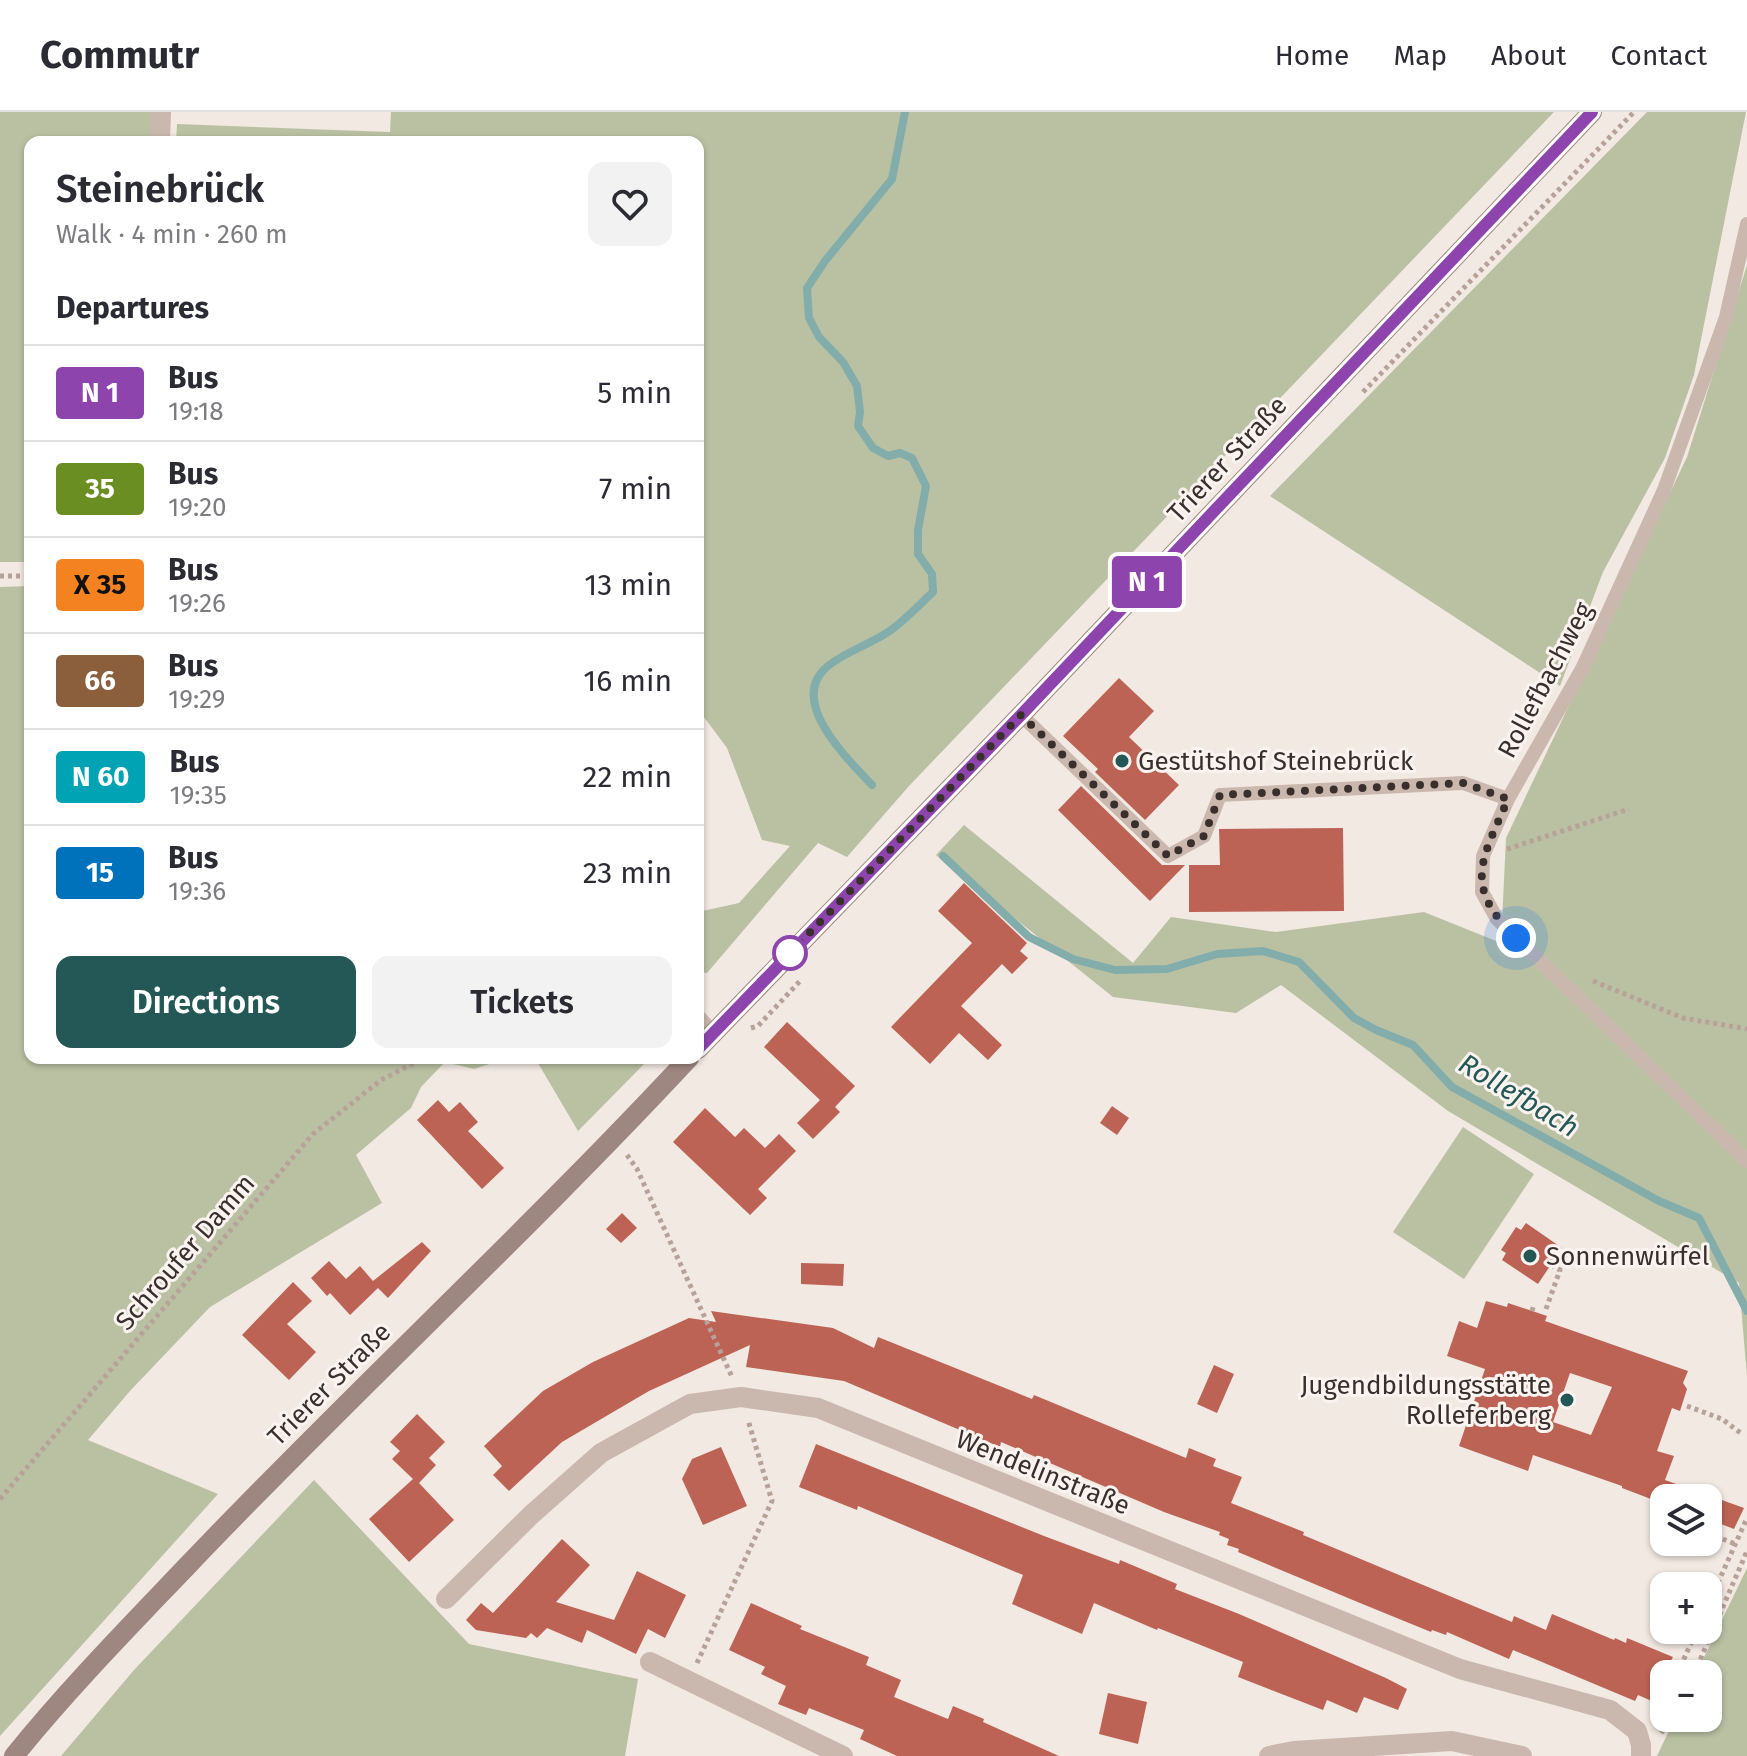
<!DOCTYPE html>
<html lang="en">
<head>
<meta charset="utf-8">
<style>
  :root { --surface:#fff; --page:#f2f2f3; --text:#2b2b33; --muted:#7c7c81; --line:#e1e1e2; --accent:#245856 }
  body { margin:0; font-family:"Fira Sans",sans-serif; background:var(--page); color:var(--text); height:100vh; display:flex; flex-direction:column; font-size:30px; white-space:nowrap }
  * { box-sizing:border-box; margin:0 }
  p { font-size:26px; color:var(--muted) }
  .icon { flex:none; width:44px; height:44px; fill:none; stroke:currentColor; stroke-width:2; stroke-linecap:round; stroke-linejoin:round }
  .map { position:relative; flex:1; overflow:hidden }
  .drawer { position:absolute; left:24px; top:24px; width:680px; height:928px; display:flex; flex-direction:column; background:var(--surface); border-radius:16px; box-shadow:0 2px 6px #0004 }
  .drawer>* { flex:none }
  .badge { padding:0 16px; border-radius:6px; font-size:28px; line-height:52px }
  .buttons { position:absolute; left:1650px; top:1372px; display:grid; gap:16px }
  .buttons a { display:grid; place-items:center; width:72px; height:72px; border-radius:16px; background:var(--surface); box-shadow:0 2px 6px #0004; font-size:40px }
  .you { position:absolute; width:40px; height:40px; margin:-20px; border:6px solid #fff; border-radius:50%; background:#1a73e8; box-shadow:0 0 0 12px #1a73e833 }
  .map>.badge { position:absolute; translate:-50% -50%; box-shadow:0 0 0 4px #fff }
  h2 { padding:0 32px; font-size:30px; line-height:72px }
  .round { display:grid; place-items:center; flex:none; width:84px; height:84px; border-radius:16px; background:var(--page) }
  .summary { display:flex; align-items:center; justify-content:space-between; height:136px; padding:0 32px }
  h1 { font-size:38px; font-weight:600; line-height:60px }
  .action { display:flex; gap:16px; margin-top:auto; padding:16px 32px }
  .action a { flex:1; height:92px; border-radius:16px; background:var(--accent); color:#fff; font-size:32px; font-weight:600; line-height:92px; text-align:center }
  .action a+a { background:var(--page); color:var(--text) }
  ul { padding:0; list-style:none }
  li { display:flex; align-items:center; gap:24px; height:96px; padding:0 32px; border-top:2px solid var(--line) }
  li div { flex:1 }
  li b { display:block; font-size:30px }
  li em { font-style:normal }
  li .badge { min-width:88px; font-weight:700; text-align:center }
  header { display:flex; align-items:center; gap:48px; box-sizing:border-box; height:112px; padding:0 40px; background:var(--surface); border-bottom:2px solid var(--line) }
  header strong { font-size:38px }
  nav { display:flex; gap:44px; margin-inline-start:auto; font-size:28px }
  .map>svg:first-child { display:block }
</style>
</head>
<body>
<header>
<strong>Commutr</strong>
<nav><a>Home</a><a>Map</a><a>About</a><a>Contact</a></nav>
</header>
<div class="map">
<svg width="1747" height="1644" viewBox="0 0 1747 1644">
  <rect width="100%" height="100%" fill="#f2e9e2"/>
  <g fill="#bac1a3">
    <path d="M0 0H154L153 30H30V450H0Z"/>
    <path d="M391 0H1554L909 674 847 745 818 731 707 861 698 860V800L739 791 790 734 762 728 727 636 698 597V30H176L177 12 390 20Z"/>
    <path d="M1647 0H1746L1694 263 1665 346 1603 460 1560 574 1270 384Z"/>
    <path d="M1747 153V1264L1739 1171 1448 999 1281 873 1236 901 1113 885 936 743 964 713 1133 851 1171 805 1276 820 1424 800 1501 831 1506 726 1687 345Z"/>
    <path d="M30 474V946H508L474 957 445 950 421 975 411 996 356 1043 382 1091 210 1195 130 1279 88 1328 218 1382 0 1624V475Z"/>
    <path d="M535 946H650L578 1019Z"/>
    <path d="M1463 1015 1534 1062 1464 1167 1393 1120Z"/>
    <path d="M314 1368 469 1532 638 1567 625 1644H61L134 1558Z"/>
    <path d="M1747 1456V1644H1657L1675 1606H1708V1562H1696Z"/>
  </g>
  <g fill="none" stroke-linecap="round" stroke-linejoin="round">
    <g stroke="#83adab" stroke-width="8">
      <path d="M872 673C847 646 782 585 832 551 850 538 873 531 891 518 906 507 919 493 933 480L932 462 918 442V418L926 374 912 346 900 341 888 344 873 336 858 314 860 300 857 274 843 250 819 225 809 206 807 176 825 149 892 67 905 0"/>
      <path d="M943 744 1029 825 1073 847 1115 858 1167 857 1217 842 1263 839 1299 850 1354 906 1376 918 1413 933 1452 975 1659 1089 1699 1106 1747 1199"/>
    </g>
  </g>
  <g fill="#bd6355" fill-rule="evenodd">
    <path d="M1119 566 1154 599 1129 625 1179 673 1145 708 1095 660 1098 657 1063 624Z"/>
    <path d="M1081 674 1162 753H1185L1150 789 1058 698Z"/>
    <path d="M1343 716 1344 799 1189 800V753H1220L1219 717Z"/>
    <path d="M964 771 1027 831 1020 839 1028 846 1012 862 1002 852 961 894 1002 933 988 948 959 921 930 952 891 915 972 831 938 799Z"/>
    <path d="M787 910 855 974 835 995 840 1000 813 1027 797 1011 820 988 764 935Z"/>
    <path d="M438 988 449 1000 460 990 478 1010 468 1019 504 1056 482 1077 417 1008Z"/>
    <path d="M1112 994 1129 1006 1117 1023 1100 1011Z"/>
    <path d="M705 996 735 1025 744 1016 765 1036 779 1022 796 1039 758 1077 767 1086 750 1103 673 1030Z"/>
    <path d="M622 1101 637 1116 621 1131 606 1117Z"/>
    <path d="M1526 1111 1562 1136 1538 1172 1502 1148 1506 1141 1501 1138 1516 1115 1521 1118Z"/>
    <path d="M422 1130 431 1139 388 1186 378 1176 350 1203 330 1181 327 1184 311 1166 329 1149 346 1167 360 1154 373 1169Z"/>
    <path d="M801 1151 844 1152 843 1174 801 1172Z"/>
    <path d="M293 1170 312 1189 287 1212 316 1240 289 1268 242 1223Z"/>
    <path d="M1486 1189 1507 1195 1508 1191 1547 1204 1545 1209 1688 1259 1683 1271 1687 1277 1680 1299 1672 1296 1657 1339 1674 1344 1665 1368 1707 1383 1706 1386H1664V1392L1622 1376V1374L1533 1343 1528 1359 1459 1334 1485 1257 1447 1244 1459 1209 1477 1216ZM1570 1261 1612 1275 1591 1323 1553 1310Z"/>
    <path d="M711 1199 833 1216 874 1236 878 1225 1032 1287 1034 1283 1186 1346 1189 1336 1216 1347 1213 1354 1242 1365 1231 1391 1304 1420 1303 1423 1512 1510 1514 1504 1546 1518 1552 1502 1614 1528 1615 1526 1626 1531 1627 1526 1673 1545 1664 1562 1654 1590 1638 1583 1635 1589 1513 1538 1509 1547 1447 1520 1446 1523 1432 1518 1431 1520 1360 1491 1238 1440 1239 1437 1227 1433 1229 1427 1219 1423 1220 1420 1164 1400 1001 1330 1000 1335 844 1269 746 1255 750 1233 649 1279 562 1330 509 1379 493 1363 502 1354 484 1334 543 1279 593 1250 689 1206 716 1210Z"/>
    <path d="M1214 1253 1234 1262 1217 1301 1197 1292Z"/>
    <path d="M417 1302 445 1330 429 1346 436 1353 419 1371 454 1408 409 1450 369 1407 413 1367 392 1347 400 1339 390 1330Z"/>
    <path d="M816 1332 1044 1424 1119 1452 1120 1448 1177 1472 1175 1477 1239 1502 1386 1566 1407 1577 1398 1598 1364 1585 1357 1601 1327 1588 1323 1598 1238 1565 1243 1550 1158 1516 1157 1518 1094 1491 1082 1522 1012 1492 1023 1463 858 1394 857 1398 799 1375Z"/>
    <path d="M721 1335 747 1394 703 1413 682 1367 692 1347Z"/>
    <path d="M1708 1383 1744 1396 1734 1417 1708 1407Z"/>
    <path d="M562 1427 590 1453 556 1490 614 1508 637 1459 686 1483 665 1526 648 1517 636 1542 587 1518 582 1531 547 1516 537 1526 531 1521 526 1526 476 1518 466 1508 481 1491 493 1501Z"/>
    <path d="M751 1491 802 1514 800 1517 869 1545 866 1553 901 1568 894 1585 948 1607 953 1594 984 1607 983 1610 1059 1644H897L860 1627 864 1618 809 1596 806 1603 778 1592 786 1574 761 1562 765 1555 729 1538Z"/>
    <path d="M1108 1581 1147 1590 1138 1632 1099 1622Z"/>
  </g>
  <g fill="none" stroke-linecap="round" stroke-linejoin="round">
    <g stroke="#b6a299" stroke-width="5" stroke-dasharray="4 4" stroke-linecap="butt">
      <path d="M1363 280 1634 0"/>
      <path d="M0 464H30"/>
      <path d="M1507 737 1629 697"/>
      <path d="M1593 869 1683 906 1747 917"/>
      <path d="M751 916 758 914 801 868"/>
      <path d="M627 1043 637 1057 732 1265"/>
      <path d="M1546 1197 1560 1158 1553 1154"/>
      <path d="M1532 1199 1534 1192"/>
      <path d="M1687 1294 1722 1307 1742 1322"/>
      <path d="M0 1387 313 1022 381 968 424 946"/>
      <path d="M1708 1421 1735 1432"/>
      <path d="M1708 1493 1747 1406"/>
      <path d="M697 1551 772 1389 748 1308"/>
      <path d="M1677 1562 1697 1518"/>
      <path d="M1694 1562 1747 1439"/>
      <path d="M1656 1609 1664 1592"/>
      <path d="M1661 1621 1672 1606"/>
    </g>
    <g stroke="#cab8ae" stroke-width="14">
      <path d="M1747 112 1726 205 1664 378 1583 555 1508 687 1483 744 1482 780 1497 807 1747 1049"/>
      <path d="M1021 603 1168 744 1204 724 1220 683 1463 671 1508 687"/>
    </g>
    <g stroke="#cab8ae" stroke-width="20">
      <path d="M160 30 161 0"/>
      <path d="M698 908 711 923"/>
      <path d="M446 1487 531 1403 601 1341 690 1292 741 1285 818 1296 1460 1557 1610 1598 1637 1619 1641 1633V1644"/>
      <path d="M650 1550 843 1644"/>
      <path d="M1269 1644 1294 1639 1452 1629 1522 1644"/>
    </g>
    <g stroke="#9e8780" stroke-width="20">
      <path d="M698 937 1021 603 1592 0"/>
      <path d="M14 1644C69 1576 130 1514 190 1451 353 1280 528 1119 689 946"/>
    </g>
  </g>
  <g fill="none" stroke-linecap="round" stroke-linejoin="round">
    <defs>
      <path id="line" d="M698 937 1021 603 1592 0"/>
    </defs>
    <use href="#line" stroke="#fff" stroke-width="18"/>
    <use href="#line" stroke="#8e44ad" stroke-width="12"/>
    <path stroke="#392f2c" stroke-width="8" stroke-dasharray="0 14.4" d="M790 841 1021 603 1168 744 1204 724 1220 683 1463 671 1508 687C1482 748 1462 773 1516 826"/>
  </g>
  <g fill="#245856" stroke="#faf3ef" stroke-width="3">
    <circle cx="1122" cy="649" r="8"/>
    <circle cx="1530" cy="1144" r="8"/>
    <circle cx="1567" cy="1288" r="8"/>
  </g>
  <circle fill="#fff" stroke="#8e44ad" stroke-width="4" cx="790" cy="841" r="16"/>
  <g text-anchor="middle" stroke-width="6" stroke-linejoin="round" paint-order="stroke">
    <g font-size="26" fill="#392f2c" stroke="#faf3ef">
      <text transform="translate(1227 347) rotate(-47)" y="9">Trierer Straße</text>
      <text transform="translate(1545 568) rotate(-62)" y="9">Rollefbachweg</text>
      <text transform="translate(185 1140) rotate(-49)" y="9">Schroufer Damm</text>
      <text transform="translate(329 1272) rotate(-45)" y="9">Trierer Straße</text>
      <text transform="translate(1043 1360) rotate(22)" y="9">Wendelinstraße</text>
    </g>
    <g font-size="26" fill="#392f2c" stroke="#faf3ef" text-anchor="start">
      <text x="1138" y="658">Gestütshof Steinebrück</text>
      <text x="1546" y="1153">Sonnenwürfel</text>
      <text x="1551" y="1282" text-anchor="end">Jugendbildungsstätte<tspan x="1551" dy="30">Rolleferberg</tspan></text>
    </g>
    <g font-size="28" font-style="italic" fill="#245856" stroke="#faf3ef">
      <text transform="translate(1519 983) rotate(31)" y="10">Rollefbach</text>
    </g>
  </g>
</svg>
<div class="buttons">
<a><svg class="icon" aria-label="layers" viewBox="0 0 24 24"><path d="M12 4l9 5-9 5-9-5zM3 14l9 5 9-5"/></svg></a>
<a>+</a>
<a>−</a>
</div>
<div class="you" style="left:1516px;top:826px"></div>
<b class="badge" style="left:1147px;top:470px;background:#8e44ad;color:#fff">N 1</b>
<section class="drawer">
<div class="summary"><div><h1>Steinebrück</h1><p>Walk · 4 min · 260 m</p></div><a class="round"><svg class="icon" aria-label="heart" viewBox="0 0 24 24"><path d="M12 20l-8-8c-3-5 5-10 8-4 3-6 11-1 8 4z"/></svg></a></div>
<h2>Departures</h2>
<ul>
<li><span class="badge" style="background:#8e44ad;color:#fff">N 1</span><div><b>Bus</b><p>19:18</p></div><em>5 min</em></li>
<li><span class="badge" style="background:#6b8e23;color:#fff">35</span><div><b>Bus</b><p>19:20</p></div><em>7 min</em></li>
<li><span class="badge" style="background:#f58220;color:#111">X 35</span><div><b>Bus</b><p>19:26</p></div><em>13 min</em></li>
<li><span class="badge" style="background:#8b5e3c;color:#fff">66</span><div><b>Bus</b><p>19:29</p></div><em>16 min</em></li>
<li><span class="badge" style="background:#00a3b4;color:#fff">N 60</span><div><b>Bus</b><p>19:35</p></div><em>22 min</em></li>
<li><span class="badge" style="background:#0072bc;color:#fff">15</span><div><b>Bus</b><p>19:36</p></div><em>23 min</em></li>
</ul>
<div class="action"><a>Directions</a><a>Tickets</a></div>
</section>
</div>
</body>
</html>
